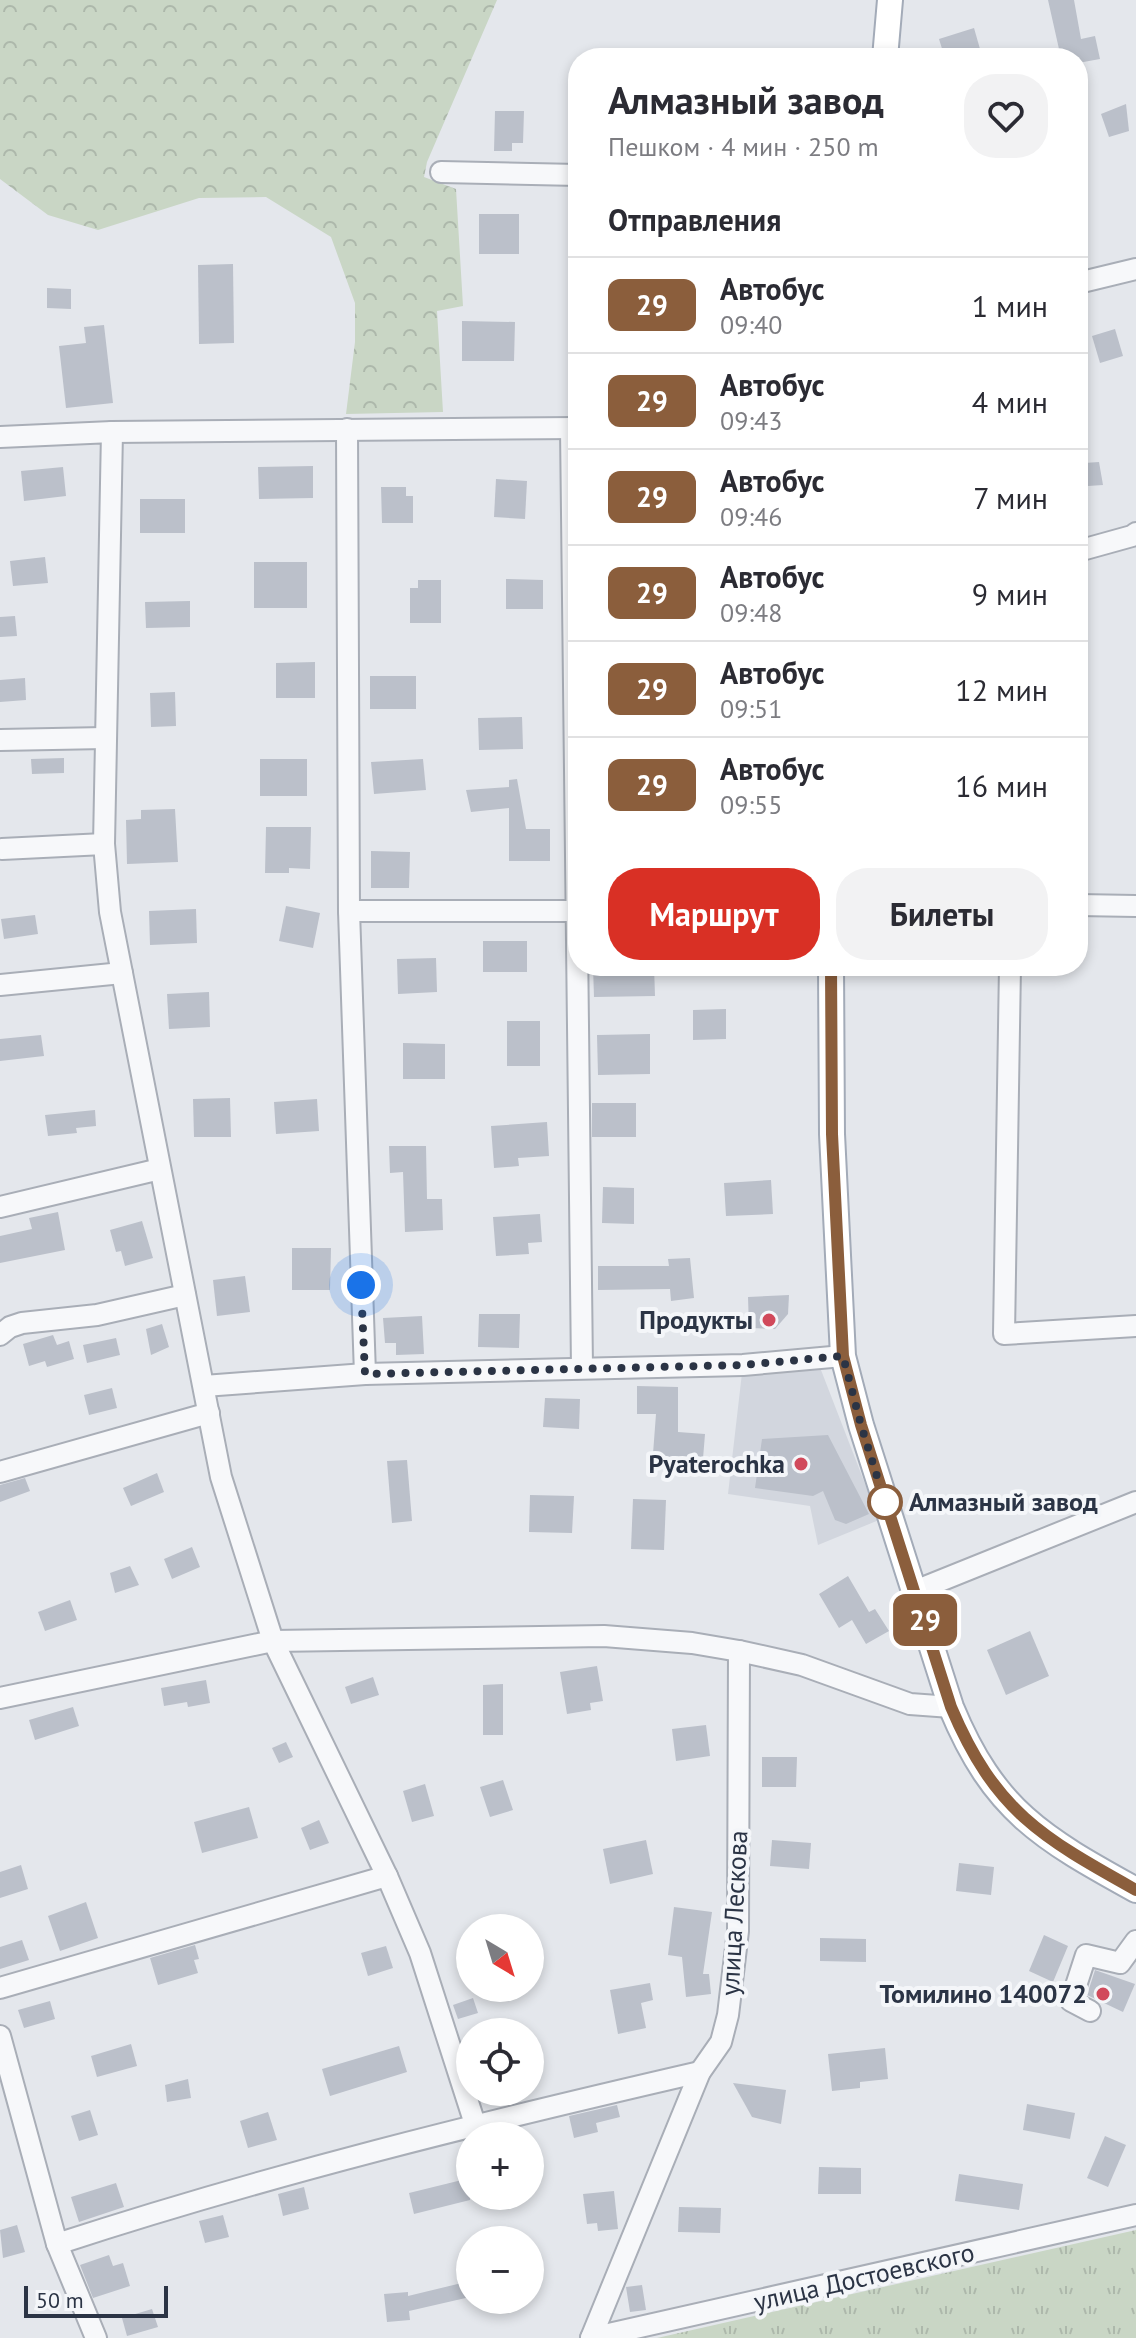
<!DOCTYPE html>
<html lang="ru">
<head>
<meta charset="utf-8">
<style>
  :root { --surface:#fff; --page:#f2f2f3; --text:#2b2b33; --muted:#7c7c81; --line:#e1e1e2; --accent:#d93025 }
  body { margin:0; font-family:"PT Sans",sans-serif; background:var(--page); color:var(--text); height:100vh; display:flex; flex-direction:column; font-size:30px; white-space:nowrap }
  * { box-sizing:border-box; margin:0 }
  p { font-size:26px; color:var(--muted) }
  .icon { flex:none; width:44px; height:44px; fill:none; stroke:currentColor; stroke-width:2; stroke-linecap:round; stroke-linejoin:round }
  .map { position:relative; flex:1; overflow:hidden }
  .panel { position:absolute; left:568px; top:48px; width:520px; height:928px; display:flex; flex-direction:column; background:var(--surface); border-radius:32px; box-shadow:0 4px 12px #0003 }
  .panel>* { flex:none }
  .badge { padding:0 16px; border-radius:12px; font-size:28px; line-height:52px }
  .needle { width:52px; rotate:142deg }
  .tools { position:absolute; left:456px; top:1914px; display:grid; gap:16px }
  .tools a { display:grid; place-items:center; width:88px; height:88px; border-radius:50%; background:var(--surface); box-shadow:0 4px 12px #0003; font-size:40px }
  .scale { position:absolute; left:24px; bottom:20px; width:144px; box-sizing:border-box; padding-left:8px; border:4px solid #2b3445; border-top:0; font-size:22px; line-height:28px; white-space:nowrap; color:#2b3445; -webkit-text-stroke:6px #f4f6f9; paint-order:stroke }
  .you { position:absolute; width:40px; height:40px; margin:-20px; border:6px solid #fff; border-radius:50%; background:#1a73e8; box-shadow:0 0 0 12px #1a73e833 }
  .map>.badge { position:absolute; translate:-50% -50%; box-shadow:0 0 0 4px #fff }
  h2 { padding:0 40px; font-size:30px; line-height:72px }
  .round { display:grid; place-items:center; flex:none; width:84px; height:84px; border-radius:32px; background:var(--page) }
  .summary { display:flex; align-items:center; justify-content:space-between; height:136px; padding:0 40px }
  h1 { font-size:38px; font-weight:700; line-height:60px }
  .cta { display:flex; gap:16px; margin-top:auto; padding:16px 40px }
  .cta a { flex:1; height:92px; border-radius:32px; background:var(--accent); color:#fff; font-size:32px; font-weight:700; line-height:92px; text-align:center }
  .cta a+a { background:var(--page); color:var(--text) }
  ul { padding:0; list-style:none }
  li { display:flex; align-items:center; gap:24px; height:96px; padding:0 40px; border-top:2px solid var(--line) }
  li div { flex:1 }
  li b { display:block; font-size:30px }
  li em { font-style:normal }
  li .badge { min-width:88px; font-weight:700; text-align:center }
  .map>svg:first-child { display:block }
</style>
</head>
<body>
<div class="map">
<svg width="1136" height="2338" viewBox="0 0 1136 2338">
  <defs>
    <pattern id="grass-tufts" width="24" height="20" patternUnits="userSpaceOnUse" patternTransform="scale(2)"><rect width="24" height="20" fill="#c9d6c5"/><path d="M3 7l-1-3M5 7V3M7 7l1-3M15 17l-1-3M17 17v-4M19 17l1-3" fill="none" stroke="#adb8ab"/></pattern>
    <pattern id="forest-crowns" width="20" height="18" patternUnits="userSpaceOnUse" patternTransform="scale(2)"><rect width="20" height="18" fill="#c9d6c5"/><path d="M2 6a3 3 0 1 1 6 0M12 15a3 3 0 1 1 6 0" fill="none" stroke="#adb8ab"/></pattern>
  </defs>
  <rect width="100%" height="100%" fill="#e4e7ec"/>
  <path fill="#d2d6de" d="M821 1370 879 1520 818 1545 810 1506 728 1494 742 1373Z"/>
  <path fill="url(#grass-tufts)" d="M1136 2230V2338H657Z"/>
  <path fill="url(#forest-crowns)" d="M0 0H497L427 162 424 177 456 189 463 306 437 311 443 412 346 414 355 342V303L331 237 266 197 199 198 98 230 48 215 0 179Z"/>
  <g fill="#bbc0ca">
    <path d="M1048 0H1074L1081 39 1095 36 1100 59 1078 63V58H1061Z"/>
    <path d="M974 28 980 49 945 58 939 39Z"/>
    <path d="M1126 104 1129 131 1109 137 1101 114Z"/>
    <path d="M495 111H524L523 143H512V151H494Z"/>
    <rect x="479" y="214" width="40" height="40"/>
    <path d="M233 264 234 343 199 344 198 265Z"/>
    <path d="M47 288 71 289V309L47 308Z"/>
    <path d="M462 321 515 322 514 361H462Z"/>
    <path d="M104 325 113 403 66 408 59 346 86 343 84 327Z"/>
    <path d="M1115 329 1123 356 1100 363 1092 336Z"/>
    <path d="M1099 462 1103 485 1088 486 1084 463Z"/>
    <path d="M313 466V498L259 499 258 467Z"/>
    <path d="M63 467 66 496 24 501 21 471Z"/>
    <path d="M496 479 527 481 525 519 494 517Z"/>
    <path d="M381 487H406V496H413V523H382Z"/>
    <rect x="140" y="499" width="45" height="34"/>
    <path d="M45 557 48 583 13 586 10 561Z"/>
    <rect x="254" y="562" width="53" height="46"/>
    <path d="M506 579 543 580V609H506Z"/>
    <path d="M418 580H441V623H410V588H418Z"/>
    <path d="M190 601V627L146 628 145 602Z"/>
    <path d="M15 616 17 636 0 637V617Z"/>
    <path d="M315 662V698H276V663Z"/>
    <rect x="370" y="676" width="46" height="33"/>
    <path d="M25 678 26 700 0 702V680Z"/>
    <path d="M175 692 176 726 151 727 150 693Z"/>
    <path d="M522 717 523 749 479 750 478 718Z"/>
    <path d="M64 758V773L32 774 31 759Z"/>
    <rect x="260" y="759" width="47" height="37"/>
    <path d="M423 759 426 790 374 794 371 762Z"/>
    <path d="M517 779 526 829H550V861H509V808L471 812 466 790 509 787V780Z"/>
    <path d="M175 809 178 862 127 864 126 820 141 819V810Z"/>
    <path d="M266 827H311L310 869 289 868V873H265Z"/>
    <path d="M371 851 410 852 409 888H371Z"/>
    <path d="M286 906 320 913 313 948 279 941Z"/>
    <path d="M196 909 197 943 150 945 149 911Z"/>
    <path d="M35 915 38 934 4 939 1 919Z"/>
    <rect x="483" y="941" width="44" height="31"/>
    <path d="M436 958 437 992 398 994 397 959Z"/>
    <path d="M593 966H654L655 996 594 997Z"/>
    <path d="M209 992 210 1027 169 1029 167 994Z"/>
    <path d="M726 1009V1039L693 1040V1010Z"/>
    <rect x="507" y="1021" width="33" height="45"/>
    <path d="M650 1034V1074L598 1075 597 1035Z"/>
    <path d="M41 1035 44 1056 0 1061V1039Z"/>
    <path d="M403 1043 445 1044V1079H403Z"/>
    <path d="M230 1098 231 1137H194L193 1099Z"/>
    <path d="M317 1099 319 1131 276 1134 274 1102Z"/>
    <rect x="592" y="1103" width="44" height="34"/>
    <path d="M95 1110 96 1126 76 1128 77 1133 48 1136 45 1115Z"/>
    <path d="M547 1122 549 1156 518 1158 519 1166 494 1168 491 1126Z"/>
    <path d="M389 1146H426L427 1199H442L443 1230 405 1232 403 1172 390 1173Z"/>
    <path d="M771 1180 773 1214 726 1216 724 1183Z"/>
    <path d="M603 1187 634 1188V1224L602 1223Z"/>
    <path d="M58 1212 65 1250 0 1263V1236L32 1229 29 1218Z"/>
    <path d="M540 1214 542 1242 528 1243 529 1254 496 1256 493 1217Z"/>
    <path d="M142 1221 153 1258 125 1266 121 1251 116 1252 110 1230Z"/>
    <path d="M292 1248H331L330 1290H292Z"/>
    <path d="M690 1258 694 1298 671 1301 670 1289 598 1290V1266H669L668 1259Z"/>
    <path d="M245 1276 250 1312 217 1316 213 1280Z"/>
    <path d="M789 1295 788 1314 775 1329 749 1328 748 1297Z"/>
    <path d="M479 1314H520L519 1348 478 1347Z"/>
    <path d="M422 1316 424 1354 396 1355V1343H385L383 1318Z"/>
    <path d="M162 1324 169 1347 151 1355 146 1329Z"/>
    <path d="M53 1335 57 1345 69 1341 74 1359 47 1367 45 1361 29 1366 23 1344Z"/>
    <path d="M116 1338 120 1355 87 1363 83 1345Z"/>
    <path d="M637 1386 678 1387V1432L705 1434 702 1471 652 1467 656 1414H637Z"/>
    <path d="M112 1388 117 1408 89 1415 84 1395Z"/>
    <path d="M545 1398 580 1399 579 1429 543 1427Z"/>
    <path d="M828 1435 869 1514 846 1524 835 1520 823 1491 813 1496 755 1488 762 1439Z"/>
    <path d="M407 1460 412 1521 392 1523 387 1461Z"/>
    <path d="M157 1473 164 1492 131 1506 123 1488Z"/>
    <path d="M25 1478 30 1491 0 1502V1485Z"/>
    <path d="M530 1495 574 1496 572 1533 529 1532Z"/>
    <path d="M633 1499 666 1500 664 1550 631 1549Z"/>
    <path d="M192 1547 200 1567 172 1579 164 1559Z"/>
    <path d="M130 1566 139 1585 115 1593 110 1573Z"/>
    <path d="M848 1576 869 1612 875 1609 889 1631 866 1644 852 1620 839 1628 819 1594Z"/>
    <path d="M70 1600 77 1620 45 1631 38 1612Z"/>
    <path d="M1030 1631 1049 1676 1006 1695 987 1650Z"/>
    <path d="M597 1666 603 1701 590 1703 591 1710 567 1714 560 1672Z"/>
    <path d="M373 1677 379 1695 351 1704 345 1687Z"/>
    <path d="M206 1680 210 1703 188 1707 187 1702 164 1706 161 1688Z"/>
    <path d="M503 1684V1735H483V1685Z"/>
    <path d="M73 1707 79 1726 35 1740 29 1720Z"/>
    <path d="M706 1725 710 1756 676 1761 672 1729Z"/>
    <path d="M286 1742 293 1757 279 1763 272 1748Z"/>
    <path d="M762 1757H797L796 1787H762Z"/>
    <path d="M503 1780 513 1810 490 1817 480 1787Z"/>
    <path d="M425 1784 434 1816 412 1822 403 1791Z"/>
    <path d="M249 1807 258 1838 202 1853 194 1822Z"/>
    <path d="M319 1820 329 1843 310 1850 301 1828Z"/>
    <path d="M646 1840 653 1874 610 1884 603 1849Z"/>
    <path d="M772 1840 811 1843 809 1869 770 1866Z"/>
    <path d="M959 1863 994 1867 991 1895 956 1891Z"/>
    <path d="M21 1865 28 1889 0 1898V1872Z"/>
    <path d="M86 1902 98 1938 60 1951 48 1916Z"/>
    <path d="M674 1907 712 1912 703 1974H709L711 1994 686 1997 682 1957 668 1955Z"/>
    <path d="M1044 1935 1068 1946 1053 1982 1029 1971Z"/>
    <path d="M820 1938 866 1939V1962L820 1961Z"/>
    <path d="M22 1940 29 1960 0 1969V1947Z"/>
    <path d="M195 1945 199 1959 194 1960 198 1973 158 1985 150 1958Z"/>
    <path d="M386 1946 393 1968 368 1976 361 1953Z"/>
    <path d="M1095 1970 1135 1984 1123 2012 1087 1995Z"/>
    <path d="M650 1983 653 2000 641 2003 646 2028 618 2034 610 1990Z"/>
    <path d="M473 1998 478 2013 458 2019 453 2005Z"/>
    <path d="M50 2001 55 2019 24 2028 18 2010Z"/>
    <path d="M131 2044 137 2066 97 2077 91 2056Z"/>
    <path d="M399 2046 407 2072 330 2096 322 2069Z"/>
    <path d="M885 2048 888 2079 860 2082V2088L832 2091 828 2054Z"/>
    <path d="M188 2079 191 2098 167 2102 165 2085Z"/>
    <path d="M733 2083 786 2090 781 2124 752 2117Z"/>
    <path d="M1027 2104 1075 2113 1070 2139 1023 2130Z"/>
    <path d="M617 2105 620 2117 596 2123 598 2132 574 2138 569 2116Z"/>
    <path d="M90 2110 98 2135 79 2141 71 2116Z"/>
    <path d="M268 2112 277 2140 248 2148 240 2121Z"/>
    <path d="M1105 2136 1126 2145 1108 2187 1087 2178Z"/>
    <path d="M819 2167 861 2168V2194H818Z"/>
    <path d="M959 2174 1023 2184 1019 2210 955 2201Z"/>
    <path d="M470 2178V2200L414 2214 409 2193Z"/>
    <path d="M116 2183 124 2207 79 2222 71 2197Z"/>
    <path d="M304 2187 309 2209 283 2216 278 2194Z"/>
    <path d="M614 2191 618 2229 598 2231 597 2223 587 2224 583 2194Z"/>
    <path d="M679 2207 721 2208 720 2233 678 2232Z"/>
    <path d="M223 2215 229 2237 205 2243 199 2221Z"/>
    <path d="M17 2225 25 2252 3 2258 0 2230Z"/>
    <path d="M109 2255 113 2266 123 2263 130 2286 93 2298 80 2265Z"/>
    <path d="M470 2281V2297L409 2311 410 2320 387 2322 384 2294 408 2292V2296Z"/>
    <path d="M642 2285 646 2310 630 2312 626 2287Z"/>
    <path d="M152 2309 158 2327 127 2336 122 2318Z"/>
  </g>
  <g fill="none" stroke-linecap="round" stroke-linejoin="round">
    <defs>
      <g id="minor">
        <path d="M441 172 578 175"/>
        <path d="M1078 283 1136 269"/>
        <path d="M571 428 582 1368"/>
        <path d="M347 429 349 911 365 1374"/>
        <path d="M112 432 578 428"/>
        <path d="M0 437 112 432 104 844 110 912 221 1477 273 1641 387 1876 420 1953 475 2124"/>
        <path d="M1078 551 1132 536 1136 533"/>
        <path d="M0 740 105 738"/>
        <path d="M2 849 104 844"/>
        <path d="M1078 905 1136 906"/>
        <path d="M349 911H578"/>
        <path d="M1010 966 1004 1334 1136 1326"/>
        <path d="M0 985 122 973"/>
        <path d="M0 1207 160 1169"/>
        <path d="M0 1335 10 1327 22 1323 97 1315 185 1295"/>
        <path d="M204 1386 365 1374 743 1365 843 1356"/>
        <path d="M0 1472 209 1413"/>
        <path d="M915 1591 1136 1502"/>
        <path d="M0 1698 273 1641 604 1636 692 1643 739 1651 802 1665 910 1704 951 1707"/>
        <path d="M0 1988 387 1876"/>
        <path d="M1090 2011 1071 2001 1086 1955 1120 1963 1136 1941"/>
        <path d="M0 2036 57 2244C268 2175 483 2122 700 2072"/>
        <path d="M57 2244 96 2338"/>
        <path d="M591 2338 700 2072 721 2042 728 2015 738 1931 739 1651"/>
        <path d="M591 2338 1136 2215"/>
      </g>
      <g id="major">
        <path d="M885 58 890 0"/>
        <path d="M831 966 832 1134 843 1356 861 1425 951 1707C994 1811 1042 1838 1136 1890"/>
      </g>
    </defs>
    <use href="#minor" stroke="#a9aeb7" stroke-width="24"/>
    <use href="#major" stroke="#a3abb8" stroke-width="28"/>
    <use href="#minor" stroke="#f7f8fa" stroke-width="20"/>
    <use href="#major" stroke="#fff" stroke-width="24"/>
  </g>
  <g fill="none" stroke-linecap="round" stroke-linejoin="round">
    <defs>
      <path id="line" d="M831 966 832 1134 843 1356 861 1425 951 1707C995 1811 1041 1837 1136 1890"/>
    </defs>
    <use href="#line" stroke="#fff" stroke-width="18"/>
    <use href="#line" stroke="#8b5e3c" stroke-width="12"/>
    <path stroke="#2b3445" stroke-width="8" stroke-dasharray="0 14.4" d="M361 1285 365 1374 743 1365 843 1356 861 1425 885 1502"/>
  </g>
  <g fill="#d1495b" stroke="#f4f6f9" stroke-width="3">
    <circle cx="769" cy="1320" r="8"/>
    <circle cx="801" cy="1464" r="8"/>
    <circle cx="1103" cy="1994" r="8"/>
  </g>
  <circle fill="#fff" stroke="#8b5e3c" stroke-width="4" cx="885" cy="1502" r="16"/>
  <g text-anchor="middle" stroke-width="8" stroke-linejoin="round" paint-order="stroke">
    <g font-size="26" font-weight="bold" fill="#2b3445" stroke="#f4f6f9" text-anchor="end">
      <text x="753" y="1329">Продукты</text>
      <text x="785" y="1473">Pyaterochka</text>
      <text x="1087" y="2003">Томилино 140072</text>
    </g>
    <g font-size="26" font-weight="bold" fill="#2b3445" stroke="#f4f6f9" text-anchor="start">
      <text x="909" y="1511">Алмазный завод</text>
    </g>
    <g font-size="26" fill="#2b3445" stroke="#f4f6f9">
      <text transform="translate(734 1913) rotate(-87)" y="9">улица Лескова</text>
      <text transform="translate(864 2277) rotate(-13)" y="9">улица Достоевского</text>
    </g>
  </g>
</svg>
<div class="tools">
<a><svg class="needle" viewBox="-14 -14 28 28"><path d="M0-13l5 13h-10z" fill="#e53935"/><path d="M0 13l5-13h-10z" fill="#7c7c81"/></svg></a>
<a><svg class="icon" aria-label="locate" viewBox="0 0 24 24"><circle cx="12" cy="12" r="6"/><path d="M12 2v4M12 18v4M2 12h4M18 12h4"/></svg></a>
<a>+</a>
<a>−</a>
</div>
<div class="scale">50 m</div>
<div class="you" style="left:361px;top:1285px"></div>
<b class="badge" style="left:925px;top:1620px;background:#8b5e3c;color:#fff">29</b>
<section class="panel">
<div class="summary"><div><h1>Алмазный завод</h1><p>Пешком · 4 мин · 250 m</p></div><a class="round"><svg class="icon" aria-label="heart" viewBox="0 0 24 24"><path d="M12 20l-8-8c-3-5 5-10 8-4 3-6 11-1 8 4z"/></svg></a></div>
<h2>Отправления</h2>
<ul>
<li><span class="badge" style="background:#8b5e3c;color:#fff">29</span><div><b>Автобус</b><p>09:40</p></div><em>1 мин</em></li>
<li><span class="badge" style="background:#8b5e3c;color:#fff">29</span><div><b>Автобус</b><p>09:43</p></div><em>4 мин</em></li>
<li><span class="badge" style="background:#8b5e3c;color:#fff">29</span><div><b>Автобус</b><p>09:46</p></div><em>7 мин</em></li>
<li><span class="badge" style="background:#8b5e3c;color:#fff">29</span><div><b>Автобус</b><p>09:48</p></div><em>9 мин</em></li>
<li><span class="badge" style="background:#8b5e3c;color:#fff">29</span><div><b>Автобус</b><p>09:51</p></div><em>12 мин</em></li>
<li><span class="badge" style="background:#8b5e3c;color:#fff">29</span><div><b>Автобус</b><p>09:55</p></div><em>16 мин</em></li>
</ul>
<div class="cta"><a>Маршрут</a><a>Билеты</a></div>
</section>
</div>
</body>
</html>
